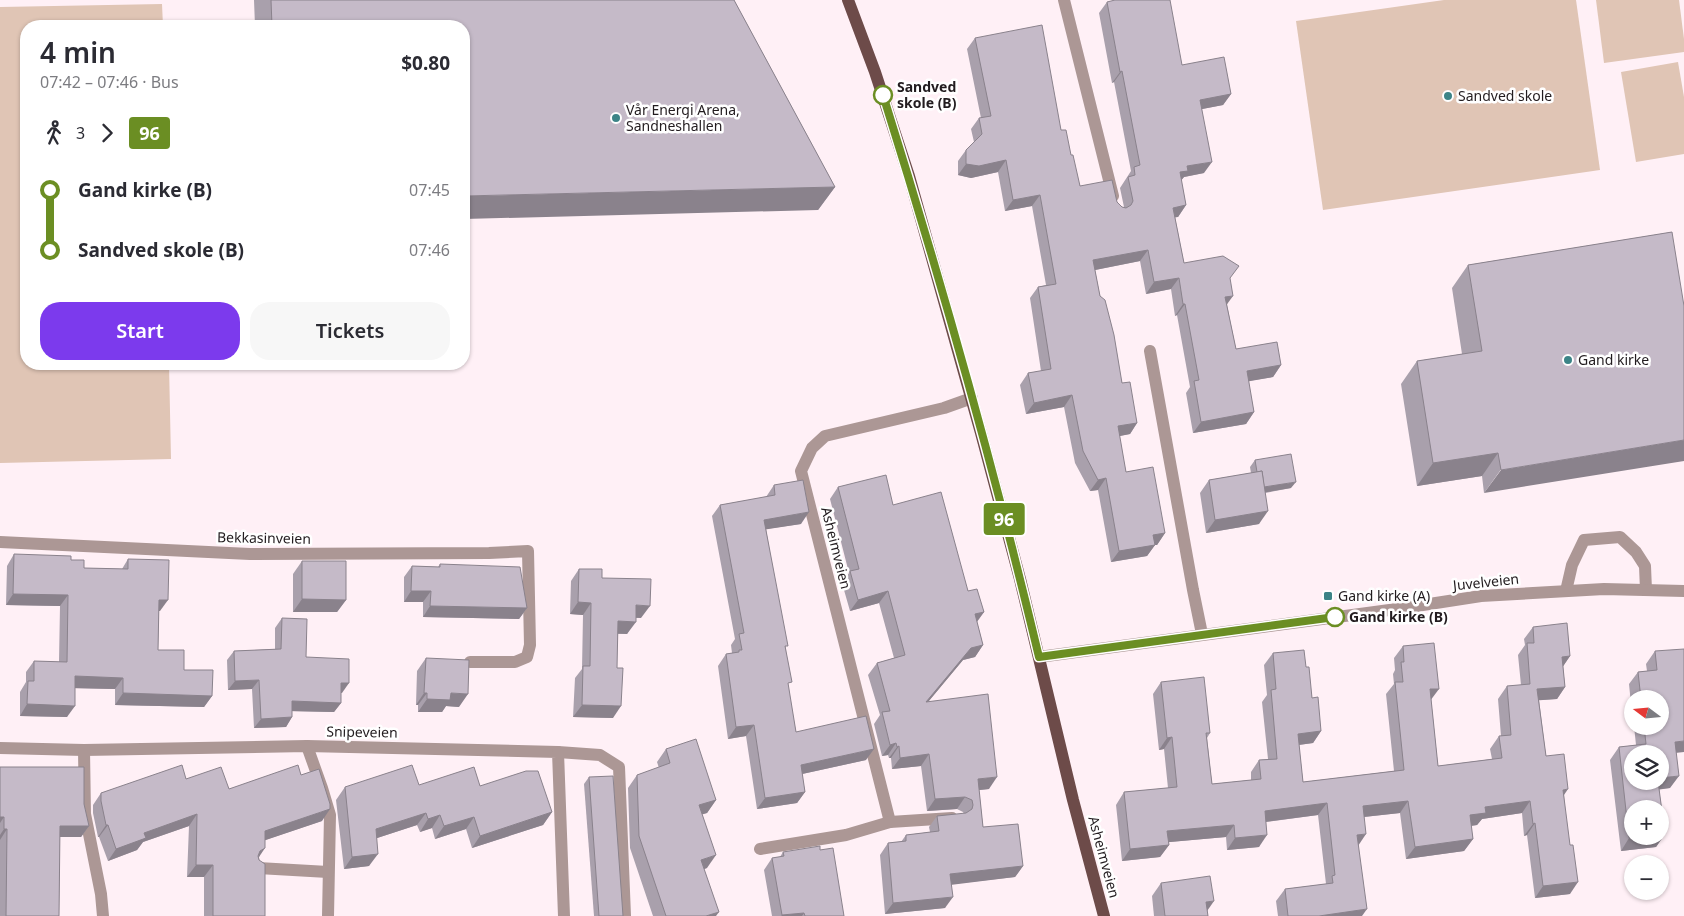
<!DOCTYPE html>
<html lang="en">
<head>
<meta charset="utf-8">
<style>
  :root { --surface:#fff; --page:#f7f7f7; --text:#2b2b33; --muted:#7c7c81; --accent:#7c3aed }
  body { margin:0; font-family:"Noto Sans",sans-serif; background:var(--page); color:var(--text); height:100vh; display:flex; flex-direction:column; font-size:19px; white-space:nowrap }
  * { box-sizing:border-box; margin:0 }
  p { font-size:16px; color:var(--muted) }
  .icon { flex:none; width:28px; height:28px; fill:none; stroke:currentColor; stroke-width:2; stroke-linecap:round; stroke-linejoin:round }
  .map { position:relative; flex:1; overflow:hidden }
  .sheet { position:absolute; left:20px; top:20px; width:450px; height:350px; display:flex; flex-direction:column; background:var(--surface); border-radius:20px; box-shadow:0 1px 4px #0004 }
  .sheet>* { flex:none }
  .badge { padding:0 10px; border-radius:4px; font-size:18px; line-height:32px }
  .needle { width:32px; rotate:286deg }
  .buttons { position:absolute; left:1624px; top:690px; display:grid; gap:10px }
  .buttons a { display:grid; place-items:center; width:45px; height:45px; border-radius:50%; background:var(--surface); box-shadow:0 1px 4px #0004; font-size:25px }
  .map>.badge { position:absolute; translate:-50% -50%; box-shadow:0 0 0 2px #fff }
  .legs { display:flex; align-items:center; gap:8px; height:55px; padding:0 20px; font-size:16px }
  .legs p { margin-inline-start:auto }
  .summary { display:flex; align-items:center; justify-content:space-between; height:85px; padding:0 20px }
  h1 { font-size:28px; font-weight:600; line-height:38px }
  .action { display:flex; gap:10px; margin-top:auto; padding:10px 20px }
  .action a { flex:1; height:58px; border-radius:20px; background:var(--accent); color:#fff; font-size:20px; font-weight:600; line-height:58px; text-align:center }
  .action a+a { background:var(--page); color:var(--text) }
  ul { padding:0 20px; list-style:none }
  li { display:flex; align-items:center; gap:18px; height:60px; font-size:19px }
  li i { display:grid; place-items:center; width:8px; height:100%; margin:0 6px; background:currentColor }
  li i::after { content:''; width:12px; height:12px; margin:-6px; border:4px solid; border-radius:50%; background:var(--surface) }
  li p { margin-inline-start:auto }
  li:first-child i { background:linear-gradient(#0000 50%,currentColor 0) }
  li:last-child i { background:linear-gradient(currentColor 50%,#0000 0) }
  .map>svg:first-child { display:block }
</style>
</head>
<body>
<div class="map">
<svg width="1684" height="916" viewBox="0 0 1684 916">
  <rect width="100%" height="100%" fill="#fff0f6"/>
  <g fill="#e0c5b5">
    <path d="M1444 0H1576L1600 170 1323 210 1296 21Z"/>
    <path d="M1596 0H1679L1684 39V52L1604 63Z"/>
    <path d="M162 4 163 26H26V364H169L171 459 0 463V7Z"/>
    <path d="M1678 62 1684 97V154L1636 162 1621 72Z"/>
  </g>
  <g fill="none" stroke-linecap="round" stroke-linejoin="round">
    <g stroke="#ac9795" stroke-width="12">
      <path d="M1064 0 1113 196"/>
      <path d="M1150 351 1193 590 1202 634"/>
      <path d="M0 542 250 554 489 553 528 551 530 645 527 657 515 662H470"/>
      <path d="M1566 591 1572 565 1584 540 1620 537 1636 552 1645 566 1646 590"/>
      <path d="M1039 657 1397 609 1481 596 1604 589 1684 591"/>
      <path d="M307 746 322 788 330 815 328 916"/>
      <path d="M0 748 84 750 307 746 558 752 564 916"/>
      <path d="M84 750 85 814 101 894 103 916"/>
      <path d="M558 752 600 755 619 767 625 916"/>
      <path d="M890 822 801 471 812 448 825 436 944 408 972 398"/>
      <path d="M760 849 846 835 890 822 952 818"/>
      <path d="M258 868 328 872"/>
    </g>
    <path stroke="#6d4b49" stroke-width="12" d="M848 0 875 72 909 176 981 433 1020 579 1073 800 1104 916"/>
  </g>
  <g fill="#a9a0ac">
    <path d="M254 0H734L835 187 818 210 464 26H255Z"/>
    <path d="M1107 2 1182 65 1231 94 1223 105 1202 109 1204 173 1184 177 1181 180 1186 205 1178 217H1175L1184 263 1230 279 1227 305 1236 349 1281 365 1273 377 1248 381 1254 412 1246 424 1193 433 1186 393 1190 387 1177 315 1175 316 1171 289 1146 294 1140 261 1095 270 1100 296 1122 383 1137 423 1130 434 1119 436 1126 472 1165 533 1157 545H1155L1147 556 1111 562 1098 490 1090 491 1075 463 1064 407 1026 414 1020 385 1028 373 1041 371 1030 298 1038 287 1046 285 1032 206 1005 211 998 172 971 178 958 175V161L966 150 974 142 971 129 979 118H981L967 49 975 38 1061 130 1071 155 1080 186 1117 202 1122 207H1124L1120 188 1131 171 1114 82 1112 83 1099 13Z"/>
    <path d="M1672 232 1484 493 1482 476 1417 486 1401 384 1417 361 1462 354 1452 288 1468 265Z"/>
    <path d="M1255 460 1291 488 1265 493 1259 524 1206 533 1200 493 1209 480 1251 473 1250 467Z"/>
    <path d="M774 485 801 524 766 529 786 649 788 687 796 732 866 760 802 774 805 792 797 803 757 809 746 736 728 739 718 666 726 654 732 653 731 645 735 639 712 516 720 505 766 497Z"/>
    <path d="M838 487 893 505 968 591 984 612 977 622 983 645 975 657 963 660 928 702 989 789 979 790 983 827 1023 866 1015 877 952 884 945 908 885 914 880 855 888 843 901 842 906 835 930 832 929 827 937 816 964 814 963 812 957 809 927 811 921 766 892 769 891 758H889L888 755 882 756 874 724 880 715 868 675 877 663 894 658 879 603 850 611 842 583 849 573 830 499Z"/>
    <path d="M14 554 71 560 84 568 122 569 128 559 160 611H159L158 650 184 670 212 696 204 707 115 705V689L75 688 67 717 20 716V692L26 682V672L34 661 59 662 60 606 6 605 7 566Z"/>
    <path d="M302 561 346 600 337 612H293V574Z"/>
    <path d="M440 564 527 608 519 619 423 617V602H404V577L412 566 438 567Z"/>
    <path d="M579 569 602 578 641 618H636L627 634H618L613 718 573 717 575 678 582 669 583 615 570 614 571 581Z"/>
    <path d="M282 618 306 657 342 693H341V703L334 712 292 711V717L286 727 254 728 252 689 228 690 227 660 234 651 275 649V628Z"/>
    <path d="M1533 627 1570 656 1563 666 1565 687 1557 699 1539 700 1546 756 1564 795 1570 894 1535 898 1527 835 1524 836 1522 813 1482 819 1477 825 1471 826 1473 839 1464 851 1406 859 1400 813 1364 817 1358 845 1362 916H1278L1276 901 1285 889 1326 884 1318 815 1266 822 1259 847 1227 850 1226 837 1169 842V845L1160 857 1122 861 1116 805 1124 792 1168 788 1164 749 1159 750 1153 694 1161 682 1210 733 1207 738 1212 784 1251 780V772L1259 760 1268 759 1262 702 1267 695 1264 665 1273 653 1306 667 1312 698 1321 731 1313 743 1299 745 1303 782 1394 771 1386 694 1394 684 1393 674 1395 670 1394 658 1403 646 1431 699 1438 766 1492 759 1490 749 1499 736H1501L1498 699 1507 686 1521 685 1518 655 1525 645 1524 639Z"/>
    <path d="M1655 651 1676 753 1670 788 1659 789 1665 834 1656 847 1621 851 1610 760 1619 747 1636 745 1634 726H1660V699H1632V714L1629 684 1638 672 1647 671 1646 664Z"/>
    <path d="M426 658 459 707 446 706 442 712H418V705H416L417 671Z"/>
    <path d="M666 749 716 800 707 813 702 814 707 868 704 869 716 916H653L630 848 628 788 637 775 659 768 657 762Z"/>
    <path d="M0 767 84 804 89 826 81 837H60L59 916H0Z"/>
    <path d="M301 775 322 821 265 840 259 857 265 916H204V877H187L189 826 143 842 137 850 108 861 99 837H98L93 813V805L101 793 186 779 229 789Z"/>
    <path d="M589 777 623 916H594L584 784Z"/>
    <path d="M419 785 480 786 552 812 543 825 472 848 466 829 435 839 432 828 420 832 417 825 377 838 369 866 344 869 336 800 345 787Z"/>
    <path d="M820 850 844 916H772L764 870 772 858 780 857 783 852Z"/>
    <path d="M1161 883 1207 910 1208 916H1154L1152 896Z"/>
  </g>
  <g fill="#8a828c">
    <path d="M1122 71 1114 82 1112 83 1120 72Z"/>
    <path d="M1231 94 1223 105 1192 111 1200 100Z"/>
    <path d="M1006 160 998 172 971 178 958 175 966 164Z"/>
    <path d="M1212 162 1204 173 1184 177 1180 182V172L1187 166Z"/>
    <path d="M835 187 818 210 464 219V196Z"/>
    <path d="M1040 195 1032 206 1005 211 1013 200Z"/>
    <path d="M1186 205 1178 217 1165 219 1173 208Z"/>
    <path d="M1148 250 1140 261 1085 272 1093 260Z"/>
    <path d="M1179 278 1171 289 1146 294 1154 282Z"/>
    <path d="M1233 296 1225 307V297Z"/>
    <path d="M1183 304H1185L1177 315 1175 316Z"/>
    <path d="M1281 365 1273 377 1239 383 1247 371Z"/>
    <path d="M1072 395 1064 407 1026 414 1034 403Z"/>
    <path d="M1254 412 1246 424 1193 433 1201 422Z"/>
    <path d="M1137 423 1130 434 1110 438 1118 426Z"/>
    <path d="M1684 440V461L1484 493 1501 470Z"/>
    <path d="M1498 453 1482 476 1417 486 1433 463Z"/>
    <path d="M1106 478 1098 490 1090 491 1098 480Z"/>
    <path d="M1296 482 1291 488 1255 494 1260 488Z"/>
    <path d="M1268 511 1259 524 1206 533 1215 520Z"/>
    <path d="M809 512 801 524 756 531 764 520Z"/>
    <path d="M1165 533 1157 545H1155L1147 556 1111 562 1119 551 1153 535Z"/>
    <path d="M411 591H431L423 602H404Z"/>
    <path d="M888 591 879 603 850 611 858 600Z"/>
    <path d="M13 594 68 595 60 606 6 605Z"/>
    <path d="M302 599 346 600 337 612H293Z"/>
    <path d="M159 600H168L160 611H151Z"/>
    <path d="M578 602 591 603 583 615 570 614Z"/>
    <path d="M636 605 650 606 641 618 628 617Z"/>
    <path d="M430 606 527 608 519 619 423 617Z"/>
    <path d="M984 612 975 624V614Z"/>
    <path d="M618 621 636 622 627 634 609 633Z"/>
    <path d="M983 645 975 657 963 660 918 714 926 702 971 648Z"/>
    <path d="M1570 656 1562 668V657Z"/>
    <path d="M75 676 123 678 115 689 67 688Z"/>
    <path d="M259 680 252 689 228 690 235 681Z"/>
    <path d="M341 683H349L342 693 335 692Z"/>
    <path d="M1565 687 1557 699 1529 701 1537 689Z"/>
    <path d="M1430 689H1439L1430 701Z"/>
    <path d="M123 693 212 696 204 707 115 705Z"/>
    <path d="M424 693H427L418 705H416Z"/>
    <path d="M451 693 468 694 459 707 446 706 442 712H418L427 699Z"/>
    <path d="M292 701 341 703 334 712 285 711Z"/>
    <path d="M27 704 75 706 67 717 20 716Z"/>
    <path d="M582 705 621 706 613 718 573 717Z"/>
    <path d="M292 717 286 727 254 728 261 719Z"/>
    <path d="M754 725 746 736 728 739 736 727Z"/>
    <path d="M1321 731 1313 743 1290 746 1298 734Z"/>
    <path d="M1172 737 1164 749 1159 750 1167 738Z"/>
    <path d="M1684 741V752L1666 754 1675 742Z"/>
    <path d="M896 743 888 755 882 756 890 745Z"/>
    <path d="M899 746 891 758H889L897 747Z"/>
    <path d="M874 749 866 760 793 776 801 765Z"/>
    <path d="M929 754 921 766 892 769 900 758Z"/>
    <path d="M1679 776 1670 788 1649 791 1656 781H1660V778Z"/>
    <path d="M997 777 989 789 970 791 978 779Z"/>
    <path d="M1568 789 1560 801 1563 790Z"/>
    <path d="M805 792 797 803 757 809 765 798Z"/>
    <path d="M965 797 957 809 927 811 935 799Z"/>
    <path d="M716 800 707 813 690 818 699 805Z"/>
    <path d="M1408 801 1400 813 1354 818 1363 806Z"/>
    <path d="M1530 801 1522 813 1482 819 1477 825 1461 827 1470 815 1485 807Z"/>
    <path d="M1327 803 1318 815 1257 823 1265 811Z"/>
    <path d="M330 809 322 821 257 843 265 831Z"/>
    <path d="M552 812 543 825 472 848 480 836Z"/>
    <path d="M426 813 417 825 368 841 376 829Z"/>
    <path d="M197 814 189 826 143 842 137 850 108 861 116 849 144 833Z"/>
    <path d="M440 815 432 828 420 832 428 819Z"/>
    <path d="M0 817H4L0 823Z"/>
    <path d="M474 817 466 829 435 839 444 826Z"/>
    <path d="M1535 823 1527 835 1524 836 1533 824Z"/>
    <path d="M106 825H108L99 837H98Z"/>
    <path d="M1234 825 1226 837 1159 843 1167 831Z"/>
    <path d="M60 826H89L81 837H52Z"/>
    <path d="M4 829H7L0 840V835Z"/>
    <path d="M1366 834 1358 846 1357 835Z"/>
    <path d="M1665 834 1656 847 1621 851 1629 838 1648 836H1660V835Z"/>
    <path d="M1267 835 1259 847 1227 850 1235 838Z"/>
    <path d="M1473 839 1464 851 1406 859 1415 847Z"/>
    <path d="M1169 845 1160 857 1122 861 1130 849Z"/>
    <path d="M265 848 257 860 260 851Z"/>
    <path d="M378 854 369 866 344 869 352 857Z"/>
    <path d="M716 855 707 868 692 873 701 860Z"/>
    <path d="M196 865H213L204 877H187Z"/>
    <path d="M1023 866 1015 877 942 886 950 874Z"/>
    <path d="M1578 882 1570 894 1535 898 1543 886Z"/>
    <path d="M953 897 945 908 885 914 893 903Z"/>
    <path d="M1214 901 1205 914 1206 902Z"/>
    <path d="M1367 909 1362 916H1319Z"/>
    <path d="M719 912 716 916H706Z"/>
    <path d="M804 913 802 916H781L782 915Z"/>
  </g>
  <g fill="#c5bac8" stroke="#8a828c">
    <path d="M271 0H734L835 187 464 196V26H272Z"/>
    <path d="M1115 0H1170L1182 65 1224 57 1231 94 1200 100 1212 162 1187 166 1188 171 1180 172 1186 205 1173 208 1184 263 1223 256 1239 266 1230 278 1233 296 1225 297 1236 349 1277 342 1281 365 1247 371 1254 412 1201 422 1194 381 1199 380 1185 304H1183L1179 278 1154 282 1148 250 1093 260 1100 296 1105 300 1114 335 1122 383 1130 382 1137 423 1118 426 1126 472 1153 467 1165 533 1153 535 1155 545 1119 551 1106 478 1098 480 1083 451 1072 395 1034 403 1028 373 1051 369 1038 287 1056 284 1040 195 1013 200 1006 160 979 166 966 164V150L982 134 979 118 991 116 975 38 1042 25 1061 130H1066L1071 155H1073L1080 186 1112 180 1117 202 1122 207 1126 208 1131 205 1133 201 1128 177 1135 175 1134 167 1140 165 1122 71 1120 72 1107 2Z"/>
    <path d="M1672 232 1684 306V440L1501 470 1498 453 1433 463 1417 361 1482 351 1468 265Z"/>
    <path d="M1291 454 1296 482 1264 487 1262 471 1257 472 1255 460Z"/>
    <path d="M1262 471 1268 511 1215 520 1209 480Z"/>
    <path d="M886 475 893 505 941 492 968 591 977 589 984 612 975 614 983 645 971 648 926 702 988 694 997 777 978 779 983 827 1018 824 1023 866 950 874 953 897 893 903 888 843 906 841V835L939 831 937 816 966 813 972 809 973 805 972 800 965 797 935 799 929 754 900 758 899 746 897 747 896 743 890 745 882 712 890 711 877 663 905 655 888 591 858 600 850 571 859 569 838 487Z"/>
    <path d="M803 480 809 512 764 520 788 646H785L792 682 788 683 796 732 866 716 874 749 801 765 805 792 765 798 754 725 736 727 726 654 739 652V650H742L739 634 744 633 720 505 775 495 774 485Z"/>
    <path d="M14 554 71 556V560H84V568L128 569V559L169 560 168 600H159L158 650H184V670H213L212 696 123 693V678L75 676V706L27 704 28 681H34V661L67 662 68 595 13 594Z"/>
    <path d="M302 561H346V600L302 599Z"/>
    <path d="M440 564 520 567 527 608 430 606 431 591H411L412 566 440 567Z"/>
    <path d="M579 569H602V578L651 579 650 606 636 605V622L618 621 617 668H623L621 706 582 705 583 666H590L591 603 578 602Z"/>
    <path d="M282 618 307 619 306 657 349 659V683H341V703L292 701V717L261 719 259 680 235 681 234 651 281 649Z"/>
    <path d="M1567 623 1570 656 1562 657 1565 687 1537 689 1546 756 1564 754 1568 789 1563 790 1570 845H1573L1578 882 1543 886 1535 823 1533 824 1530 801 1485 807 1486 813 1470 815 1473 839 1415 847 1408 801 1363 806 1366 834 1357 835 1367 909 1319 916H1288L1285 889 1333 883 1332 876 1335 875 1327 803 1265 811 1267 835 1235 838 1234 825 1167 831 1169 845 1130 849 1124 792 1177 787 1172 737 1167 738 1161 682 1204 677 1210 733H1206L1212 784 1261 779 1259 760 1277 759 1271 690 1276 689 1273 653 1304 650 1306 667H1309L1312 698 1318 697 1321 731 1298 734 1303 782 1404 770 1395 682H1403L1401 662H1404L1403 646 1434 643 1439 689H1430L1438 766 1502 758 1499 736 1511 735 1507 686 1530 684 1527 643H1534L1533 627Z"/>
    <path d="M1684 649V741L1675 742 1679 776 1660 778V754H1632V781H1658L1665 834 1660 835V809H1632V836H1648L1629 838 1619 747 1646 744 1644 726H1660V699H1641L1638 672 1657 670 1655 651Z"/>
    <path d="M426 658 469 660 468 694 451 693 450 700 427 699V693H424Z"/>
    <path d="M696 739 716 800 699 805 716 855 701 860 719 912 706 916H666L639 836 637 775 670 763 666 749Z"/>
    <path d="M182 765 186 779 221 767 229 789 298 765 301 775 319 769 330 804V809L265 831V848L260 851 258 856 259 860 265 864V916H213V865H196L197 814 144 833 146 838 116 849 108 825H106L101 801V793Z"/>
    <path d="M412 765 419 785 474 767 480 786 526 771H538L552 812 480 836 474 817 444 826 440 815 428 819 426 813 376 829 378 854 352 857 345 787Z"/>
    <path d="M0 767H84V804L89 826H60L59 916H6L7 829H4V817H0Z"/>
    <path d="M613 776 623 916H599L589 777Z"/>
    <path d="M820 846V850L833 848 844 916H805L804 913 782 915 772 858 784 856 783 852Z"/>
    <path d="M1210 876 1214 901 1206 902 1208 916H1165L1161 883Z"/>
  </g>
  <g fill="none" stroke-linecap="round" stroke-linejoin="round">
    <defs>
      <path id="line-1" d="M883 95C941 280 994 468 1039 657L1335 617"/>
    </defs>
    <use href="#line-1" stroke="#fff" stroke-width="11"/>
    <use href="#line-1" stroke="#6b8e23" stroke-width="8"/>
  </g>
  <g fill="#fff" stroke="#6b8e23" stroke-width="2.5">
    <circle cx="883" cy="95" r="9"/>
    <circle cx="1335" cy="617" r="9"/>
  </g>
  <g fill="#3c8487" stroke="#fff" stroke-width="2">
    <circle cx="1448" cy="96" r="5"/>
    <circle cx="616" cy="118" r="5"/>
    <circle cx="1568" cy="360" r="5"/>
    <rect x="1323" y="591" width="10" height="10" rx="2.5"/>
  </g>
  <g text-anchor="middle" stroke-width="5" stroke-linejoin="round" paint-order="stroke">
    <g font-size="14" font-weight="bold" fill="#221c1f" stroke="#fff" text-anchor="start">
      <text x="897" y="92">Sandved<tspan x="897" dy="16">skole (B)</tspan></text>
      <text x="1349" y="622">Gand kirke (B)</text>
    </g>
    <g font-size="14" fill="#221c1f" stroke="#fff" text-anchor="start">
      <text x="1458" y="101">Sandved skole</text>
      <text x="626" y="115">Vår Energi Arena,<tspan x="626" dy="16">Sandneshallen</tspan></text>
      <text x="1578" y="365">Gand kirke</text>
      <text x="1338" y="601">Gand kirke (A)</text>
    </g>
    <g font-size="14" fill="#221c1f" stroke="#fff">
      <text transform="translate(264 538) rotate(1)" y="5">Bekkasinveien</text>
      <text transform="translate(836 548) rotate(76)" y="5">Asheimveien</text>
      <text transform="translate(1486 582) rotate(-6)" y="5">Juvelveien</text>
      <text transform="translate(362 732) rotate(1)" y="5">Snipeveien</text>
      <text transform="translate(1104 857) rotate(75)" y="5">Asheimveien</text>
    </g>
  </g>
</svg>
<div class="buttons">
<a><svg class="needle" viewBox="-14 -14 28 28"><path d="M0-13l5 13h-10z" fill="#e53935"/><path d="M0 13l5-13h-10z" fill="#7c7c81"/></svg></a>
<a><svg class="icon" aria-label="layers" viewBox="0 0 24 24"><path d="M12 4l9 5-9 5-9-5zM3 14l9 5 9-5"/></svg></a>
<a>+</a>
<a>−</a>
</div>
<b class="badge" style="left:1004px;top:519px;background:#6b8e23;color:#fff">96</b>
<section class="sheet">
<div class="summary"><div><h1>4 min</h1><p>07:42 – 07:46 · Bus</p></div><b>$0.80</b></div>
<div class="legs"><svg class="icon" aria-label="walk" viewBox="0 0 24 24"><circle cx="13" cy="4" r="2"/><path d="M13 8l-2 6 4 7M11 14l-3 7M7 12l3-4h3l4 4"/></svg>3<svg class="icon" aria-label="forward" viewBox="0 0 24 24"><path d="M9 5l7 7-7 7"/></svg><b class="badge" style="background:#6b8e23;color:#fff">96</b></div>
<ul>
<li><i style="color:#6b8e23"></i><b>Gand kirke (B)</b><p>07:45</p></li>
<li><i style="color:#6b8e23"></i><b>Sandved skole (B)</b><p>07:46</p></li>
</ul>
<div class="action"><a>Start</a><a>Tickets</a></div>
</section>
</div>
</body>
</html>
